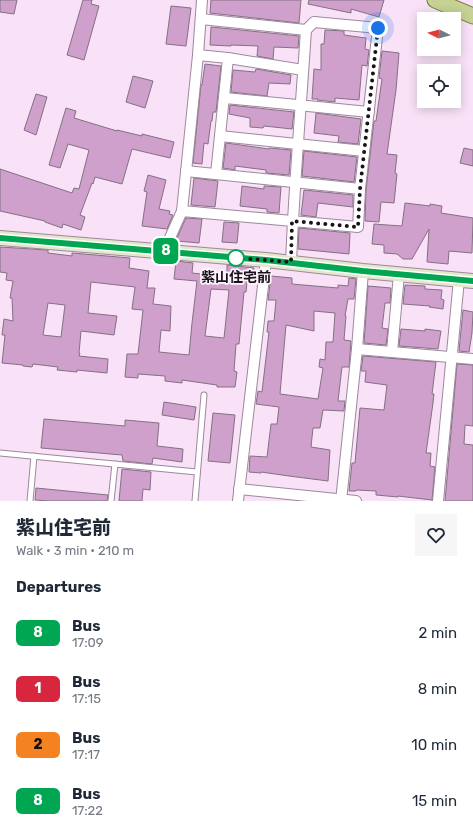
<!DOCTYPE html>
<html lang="en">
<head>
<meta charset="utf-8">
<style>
  :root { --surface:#fff; --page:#f6f6f7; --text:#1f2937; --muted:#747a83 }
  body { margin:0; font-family:Rubik,"Noto Sans JP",sans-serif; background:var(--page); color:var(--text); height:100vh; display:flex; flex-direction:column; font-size:15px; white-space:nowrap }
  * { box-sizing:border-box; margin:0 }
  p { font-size:13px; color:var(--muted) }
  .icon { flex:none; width:22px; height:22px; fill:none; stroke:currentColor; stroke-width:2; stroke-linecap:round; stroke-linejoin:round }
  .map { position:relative; height:501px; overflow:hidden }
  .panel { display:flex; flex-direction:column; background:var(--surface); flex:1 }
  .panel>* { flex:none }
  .badge { padding:0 8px; border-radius:6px; font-size:14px; line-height:26px }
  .needle { width:26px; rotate:276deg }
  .fabs { position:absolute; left:417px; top:12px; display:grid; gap:8px }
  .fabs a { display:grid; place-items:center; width:44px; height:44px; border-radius:0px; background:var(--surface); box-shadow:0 2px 10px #0003; font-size:20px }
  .you { position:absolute; width:20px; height:20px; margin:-10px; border:3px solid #fff; border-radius:50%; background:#1a73e8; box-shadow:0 0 0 6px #1a73e833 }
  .map>.badge { position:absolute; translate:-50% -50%; box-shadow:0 0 0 2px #fff }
  h2 { padding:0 16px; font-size:15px; line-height:36px }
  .round { display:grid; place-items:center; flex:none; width:42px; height:42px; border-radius:0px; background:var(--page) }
  .headline { display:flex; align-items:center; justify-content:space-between; height:68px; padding:0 16px }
  h1 { font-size:19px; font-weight:800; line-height:30px }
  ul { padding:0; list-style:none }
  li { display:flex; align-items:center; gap:12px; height:56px; padding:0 16px }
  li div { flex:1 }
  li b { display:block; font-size:15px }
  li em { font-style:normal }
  li .badge { min-width:44px; font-weight:700; text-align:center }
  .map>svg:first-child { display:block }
</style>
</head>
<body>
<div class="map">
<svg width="473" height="501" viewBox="0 0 473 501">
  <rect width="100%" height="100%" fill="#f9e2f7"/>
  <g fill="#cea0cb" stroke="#847083" fill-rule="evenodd">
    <path d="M0 0H17L14 14 0 12Z"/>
    <path d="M83 0H92L91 4 99 6 84 60 67 55Z"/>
    <path d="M211 0H301L299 23 210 13Z"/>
    <path d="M309 0H384L379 17 351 9V13L308 4Z"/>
    <path d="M171 6 191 8 186 46 166 44Z"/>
    <path d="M211 27 299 36 298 48 274 47 273 59 257 56 258 46 231 45V46L210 45Z"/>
    <path d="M325 30 344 31V35L366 38 365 49 369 50 367 66 362 65 359 100 335 98V102L317 100 318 99H312L314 69 321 70V44H324Z"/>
    <path d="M382 51 399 53 396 90 387 154 397 155 395 173 397 174 394 203 381 202 379 222 365 221 366 190 374 121H376L382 79 379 78Z"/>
    <path d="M205 64 221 66 216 112H213L212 121H211L208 144 204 143 202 164 193 163 201 85H202Z"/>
    <path d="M256 69 291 75 290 84 269 83 267 96 231 92 233 70 255 72Z"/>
    <path d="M133 76 153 81 145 108 126 102Z"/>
    <path d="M36 94 47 97 36 135 24 130Z"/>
    <path d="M230 105 294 112 292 129 264 126 263 128 250 127V118L229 114Z"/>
    <path d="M66 108 76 111 74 118 117 131V130L142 136V134L174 142 170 158 132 149 122 184 95 177 93 184 92 183 80 215 85 217 81 230 63 224 62 228 45 222V221L0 211V169L72 193 74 188 79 189 89 150 68 144 60 168 49 165Z"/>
    <path d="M316 113 361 119 358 144 338 142 339 136 314 133Z"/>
    <path d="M226 143 269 149V148L291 150 289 175 266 173V170L235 166V170L223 168Z"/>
    <path d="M464 148 473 150V166L460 163Z"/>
    <path d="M304 151 357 157 354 182 302 176Z"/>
    <path d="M148 175 166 180 159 209 170 211 169 214 173 215 167 229 142 226 147 192 144 191Z"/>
    <path d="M194 178 218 181 215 207 191 205Z"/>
    <path d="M242 186 264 189V186L281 187 279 213 267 212V209L240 206Z"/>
    <path d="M304 190 353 195V207L318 203 316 217 301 215Z"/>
    <path d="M405 203 430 206V204L442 206 441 213 473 218 472 253 449 251 448 264 427 262 429 229 412 259H403L397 254 384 253V245L372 244 374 224 402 226Z"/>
    <path d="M186 218 202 219 199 243 177 241V238Z"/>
    <path d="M224 222 239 223 237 243 222 242Z"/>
    <path d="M299 228 350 233 349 254 298 249Z"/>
    <path d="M0 247 48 250V253L72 256V253L130 258 129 268 149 271 147 288H155L153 304 171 306 170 331 161 330 159 352 189 355 192 323 197 281 174 279 176 261 193 263 192 273 227 277V265L254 268 253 283 247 282 246 292H244L239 344H236L234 371 237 372 235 387H217V385L182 380V383L165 381V376L138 374V378L125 377 127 354H138L143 310 132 309 135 287 91 282 88 313 117 316 114 335 81 331 79 353H80L79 356 108 359 107 373 77 370V372L57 370 58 367 33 364 32 367 23 366V365L2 363 5 335H2L4 319 13 321 12 298H10L13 281 6 280 7 273 0 272ZM211 289 229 290 224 338 205 336ZM48 303 65 305 61 337 43 335Z"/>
    <path d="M271 276 292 278V284L338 288V285L348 286 349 278 356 279 354 299H348L345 316H346L344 340 351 341 349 367H342L338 401H345L344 411 323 410 320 428H313L311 447 330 450 328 481 289 476 261 472V473L249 472 250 456 267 457 271 424H277L279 407 256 404 258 391 262 392 269 332H267L268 321H274L276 300H268ZM314 311 335 313 333 342H326L325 360 320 359 319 367 323 368 318 399 280 394 286 325 314 331Z"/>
    <path d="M405 285 425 286V289L442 290 441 299 444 300 443 309 429 307 430 306 403 304Z"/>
    <path d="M368 286 391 288 390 303H385L382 328 388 329 386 345 364 343Z"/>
    <path d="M463 310 473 312 472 333 469 352 459 351Z"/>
    <path d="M401 329 425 331V329L441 331 438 349 399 346Z"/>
    <path d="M363 356 436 362 432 394H434L433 403 426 453H431L430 466 435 467 432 500 398 496V497L376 495V491L357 490 356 491H349L352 463H355L360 408 384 410 387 385 365 382 366 371H361Z"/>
    <path d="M457 364 473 365V426L465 425 464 444 473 445V501H445Z"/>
    <path d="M164 402 196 407 194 420 162 415Z"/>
    <path d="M213 413 235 415 230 463 208 461Z"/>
    <path d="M44 419 125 426V420L159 423 157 446 183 449 182 462 153 458 152 464 123 461 122 455 41 448Z"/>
    <path d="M122 469 151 472 150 490 143 489 142 501H119Z"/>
    <path d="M36 488 108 495 107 501H49L35 500Z"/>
  </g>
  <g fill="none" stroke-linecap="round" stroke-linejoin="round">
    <defs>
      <g id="service">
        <path d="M0 453 197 472"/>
        <path d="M30 501 34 456"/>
        <path d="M111 501 115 464"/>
        <path d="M195 501 204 395"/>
      </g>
      <g id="minor">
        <path d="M201 19 306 30"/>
        <path d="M198 55 228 58 216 174"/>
        <path d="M228 58 303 70"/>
        <path d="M225 98 369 112"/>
        <path d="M220 136 364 151"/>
        <path d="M186 171 360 189"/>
        <path d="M182 211 358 227 360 189 378 28 314 22 306 30C301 107 294 185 291 263"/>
        <path d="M164 251 182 211 198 55 202 0"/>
        <path d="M357 349 473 359"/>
        <path d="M392 352 399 274"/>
        <path d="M239 489 356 501"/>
        <path d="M238 501 266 260"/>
        <path d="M341 501 357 349 363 271"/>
        <path d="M438 501 459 279"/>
      </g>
      <path id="secondary" d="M0 238 266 260 363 271 473 281"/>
      <path id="primary" d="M435 0 473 16"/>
    </defs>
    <use href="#service" stroke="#9d889c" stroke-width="7"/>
    <use href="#minor" stroke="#9d889c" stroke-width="12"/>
    <use href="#secondary" stroke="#9d889c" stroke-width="16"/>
    <use href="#primary" stroke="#717a3a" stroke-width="17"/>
    <use href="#service" stroke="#fff" stroke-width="5"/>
    <use href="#minor" stroke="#fff" stroke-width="10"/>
    <use href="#secondary" stroke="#e2e8c9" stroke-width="14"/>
    <use href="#primary" stroke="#c6d193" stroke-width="15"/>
  </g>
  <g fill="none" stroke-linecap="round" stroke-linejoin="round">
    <defs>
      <path id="line" d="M0 238 266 260 363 271 473 281"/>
    </defs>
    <use href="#line" stroke="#fff" stroke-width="9"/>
    <use href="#line" stroke="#00a651" stroke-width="6"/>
    <path stroke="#1a121a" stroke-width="4" stroke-dasharray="0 7.2" d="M236 258 291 262 292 221 358 227 360 189 378 28"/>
  </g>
  <circle fill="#fff" stroke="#00a651" stroke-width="2" cx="236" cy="258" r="8"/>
  <g text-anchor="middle" stroke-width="3.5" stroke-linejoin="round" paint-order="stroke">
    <g font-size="14" font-weight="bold" fill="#1a121a" stroke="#fef4fd">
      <text x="236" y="282">紫山住宅前</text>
    </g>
  </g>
</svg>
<div class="fabs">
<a><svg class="needle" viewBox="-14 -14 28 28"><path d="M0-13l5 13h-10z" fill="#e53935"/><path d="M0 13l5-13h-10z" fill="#747a83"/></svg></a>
<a><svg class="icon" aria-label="locate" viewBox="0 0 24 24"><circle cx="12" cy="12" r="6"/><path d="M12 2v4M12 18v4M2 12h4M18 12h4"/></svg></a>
</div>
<div class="you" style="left:378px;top:28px"></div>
<b class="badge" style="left:166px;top:251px;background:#00a651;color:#fff">8</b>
</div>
<section class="panel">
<div class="headline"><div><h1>紫山住宅前</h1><p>Walk · 3 min · 210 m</p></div><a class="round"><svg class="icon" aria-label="heart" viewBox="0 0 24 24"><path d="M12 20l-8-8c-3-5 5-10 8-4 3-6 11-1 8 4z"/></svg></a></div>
<h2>Departures</h2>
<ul>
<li><span class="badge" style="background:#00a651;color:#fff">8</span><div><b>Bus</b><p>17:09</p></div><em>2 min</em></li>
<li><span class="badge" style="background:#d7263d;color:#fff">1</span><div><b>Bus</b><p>17:15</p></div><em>8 min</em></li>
<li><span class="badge" style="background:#f58220;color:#111">2</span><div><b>Bus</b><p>17:17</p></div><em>10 min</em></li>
<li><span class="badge" style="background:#00a651;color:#fff">8</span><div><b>Bus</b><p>17:22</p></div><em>15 min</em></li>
</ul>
</section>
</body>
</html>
